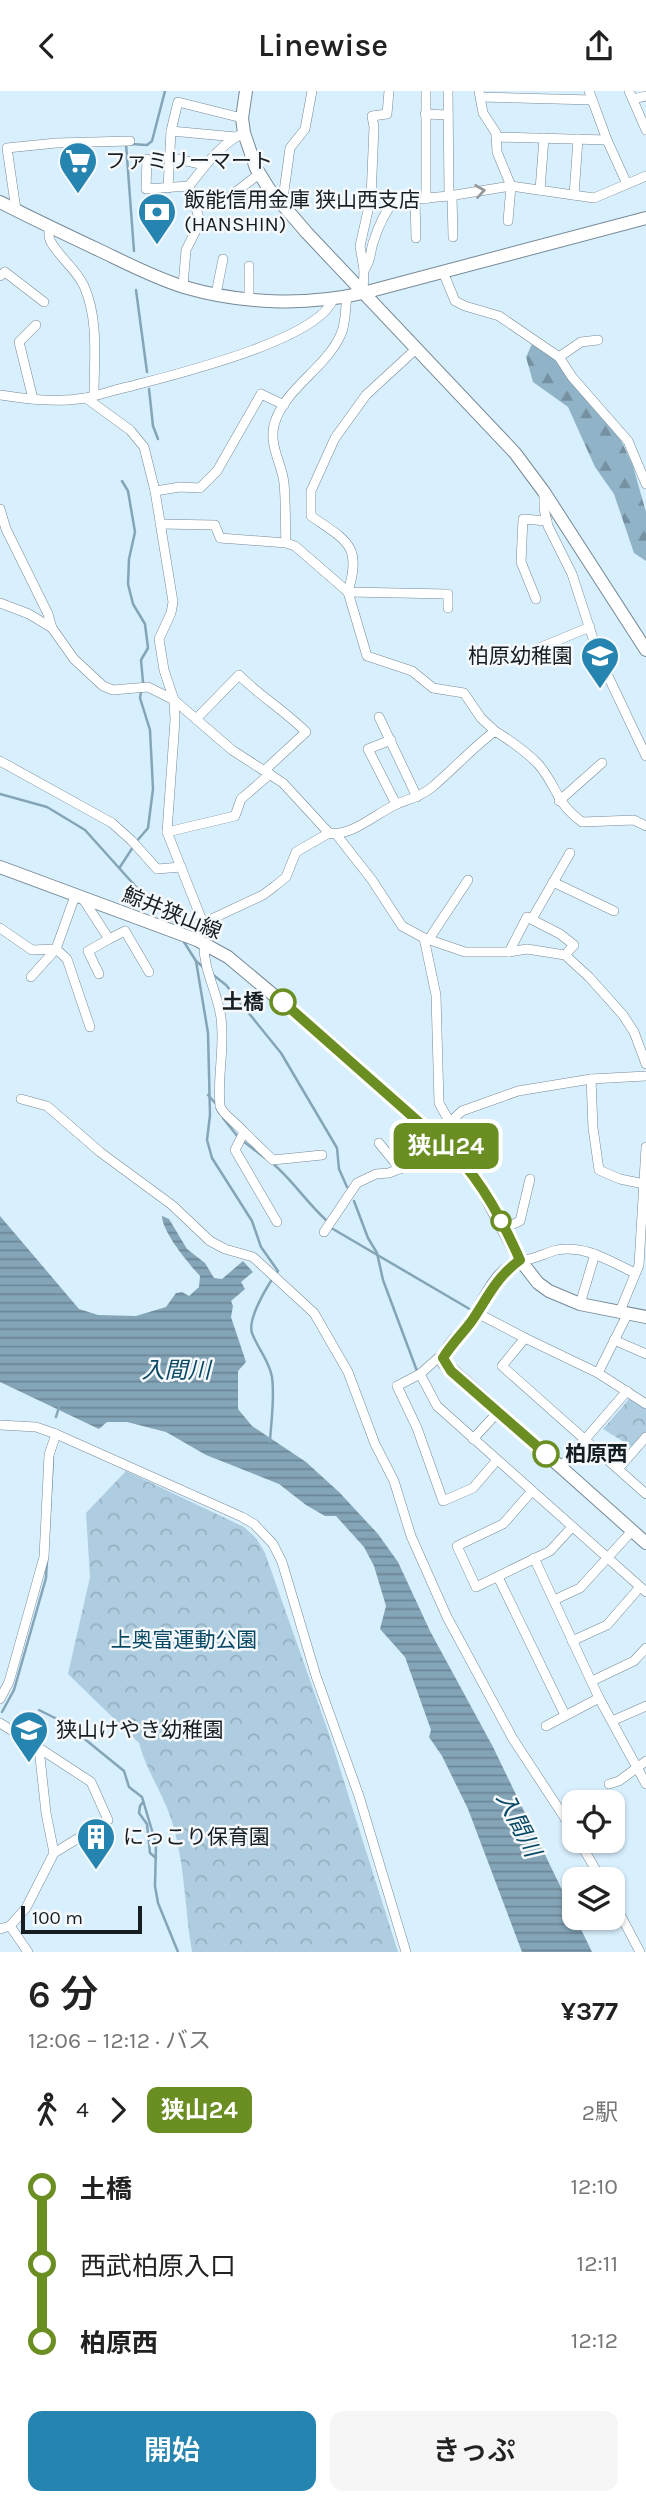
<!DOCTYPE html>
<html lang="ja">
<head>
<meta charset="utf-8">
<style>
  :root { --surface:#fff; --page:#f6f6f6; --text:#222; --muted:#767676; --accent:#2684b0 }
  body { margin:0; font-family:Karla,"Noto Sans JP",sans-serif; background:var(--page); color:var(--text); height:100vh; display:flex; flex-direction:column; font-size:26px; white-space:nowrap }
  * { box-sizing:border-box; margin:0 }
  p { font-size:23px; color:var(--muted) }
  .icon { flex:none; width:38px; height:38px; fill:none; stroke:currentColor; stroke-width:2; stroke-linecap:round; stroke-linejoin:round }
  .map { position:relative; height:1861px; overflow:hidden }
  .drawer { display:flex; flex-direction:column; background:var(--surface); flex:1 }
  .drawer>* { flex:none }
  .badge { padding:0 14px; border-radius:10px; font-size:24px; line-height:46px }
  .fabs { position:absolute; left:562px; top:1699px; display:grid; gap:14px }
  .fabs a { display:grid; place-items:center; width:63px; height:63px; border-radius:14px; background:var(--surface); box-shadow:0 2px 5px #0004; font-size:35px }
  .scale { position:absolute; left:21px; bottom:18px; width:121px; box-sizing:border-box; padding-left:7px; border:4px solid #161e23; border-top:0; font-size:19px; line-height:24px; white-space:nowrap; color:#161e23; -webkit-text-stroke:5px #f5f9fc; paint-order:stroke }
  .map>.badge { position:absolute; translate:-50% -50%; box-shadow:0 0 0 4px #fff }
  .legs { display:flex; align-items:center; gap:10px; height:77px; padding:0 28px; font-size:23px }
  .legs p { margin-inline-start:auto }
  .head { display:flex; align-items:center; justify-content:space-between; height:119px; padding:0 28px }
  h1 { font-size:38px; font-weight:600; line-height:52px }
  .action { display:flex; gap:14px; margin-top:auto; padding:14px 28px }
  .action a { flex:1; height:80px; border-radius:14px; background:var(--accent); color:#fff; font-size:28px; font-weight:600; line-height:80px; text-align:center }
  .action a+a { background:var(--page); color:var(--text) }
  ul { padding:0 28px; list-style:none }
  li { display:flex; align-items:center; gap:24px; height:77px; font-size:26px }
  li i { display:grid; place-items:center; width:10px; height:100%; margin:0 9px; background:currentColor }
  li i::after { content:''; width:18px; height:18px; margin:-9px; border:5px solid; border-radius:50%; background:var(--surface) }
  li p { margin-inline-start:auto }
  li:first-child i { background:linear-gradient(#0000 50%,currentColor 0) }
  li:last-child i { background:linear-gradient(currentColor 50%,#0000 0) }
  header { display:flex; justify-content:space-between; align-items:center; height:91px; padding:0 28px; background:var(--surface); font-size:32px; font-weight:600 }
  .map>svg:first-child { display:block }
</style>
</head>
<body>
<header><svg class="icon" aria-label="back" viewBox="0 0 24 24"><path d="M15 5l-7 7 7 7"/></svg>Linewise<svg class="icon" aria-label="share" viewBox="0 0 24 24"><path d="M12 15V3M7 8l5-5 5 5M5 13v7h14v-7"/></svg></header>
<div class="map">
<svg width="646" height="1861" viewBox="0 0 646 1861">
  <defs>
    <pattern id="forest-firs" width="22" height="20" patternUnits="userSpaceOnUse" patternTransform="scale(1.75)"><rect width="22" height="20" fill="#91b3c7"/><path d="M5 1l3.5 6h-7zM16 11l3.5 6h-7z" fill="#7591a1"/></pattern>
    <pattern id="park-crowns" width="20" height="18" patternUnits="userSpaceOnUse" patternTransform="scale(1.75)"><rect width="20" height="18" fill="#aecde0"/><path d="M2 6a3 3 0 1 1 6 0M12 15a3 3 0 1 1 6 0" fill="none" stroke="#95b0c0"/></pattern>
    <pattern id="water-rules" width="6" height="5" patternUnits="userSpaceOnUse" patternTransform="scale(1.75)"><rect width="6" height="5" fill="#84a5b8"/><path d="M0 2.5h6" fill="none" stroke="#6b8695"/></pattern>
  </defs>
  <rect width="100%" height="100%" fill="#d8effd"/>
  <path fill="url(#forest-firs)" d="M532 253 555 269 621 349 633 375 646 421V470L634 462 614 403 595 376 568 316 533 291 526 266Z"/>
  <g fill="url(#park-crowns)">
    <path d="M630 1307 646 1317V1341L632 1356 603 1338Z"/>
    <path d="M126 1380 244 1436 256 1447 265 1462 329 1643 398 1861H192C185 1820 185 1777 174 1737 166 1707 147 1682 139 1652L68 1583 90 1486 86 1422Z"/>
  </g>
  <path fill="url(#water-rules)" d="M0 1125 79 1218 98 1224 136 1225 166 1216 176 1202 182 1201 189 1205 199 1196 200 1185C189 1173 162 1141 162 1125L169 1128 187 1158 205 1172 214 1187 222 1188 243 1170 253 1181 241 1191 245 1198 231 1210 233 1215 231 1226 246 1271 238 1280V1318L252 1335 306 1371 339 1401 378 1443 398 1471 430 1540 493 1656 592 1861H522L468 1718 442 1665 429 1646 431 1639 405 1566 380 1538 386 1515 374 1475 364 1456 336 1425H325L306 1414 279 1393 206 1364 166 1341 127 1331H107L99 1338 0 1291Z"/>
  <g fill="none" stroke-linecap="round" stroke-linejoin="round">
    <g stroke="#84a5b8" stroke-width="2.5">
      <path d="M126 53 134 160"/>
      <path d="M131 53 147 54 152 50 165 0"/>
      <path d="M136 199 147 281"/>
      <path d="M149 298 153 335 158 348"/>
      <path d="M122 390 128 400 135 441 129 468 128 493 133 513 145 533 148 557 141 569 143 591"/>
      <path d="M0 703 47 716 85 739 146 807 166 822 178 836"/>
      <path d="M136 751 148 737 153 698 150 639 140 607 141 601"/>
      <path d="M120 776 133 756"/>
      <path d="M184 851 196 870 203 876"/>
      <path d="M196 870 208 942 210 1024 207 1049 212 1067 252 1130 261 1156 278 1180C269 1192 247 1227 252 1242 258 1258 269 1269 272 1286 275 1307 271 1330 270 1351"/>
      <path d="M212 883 226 894 281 962 337 1057 339 1078 347 1096"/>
      <path d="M208 1004 217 1014"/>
      <path d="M223 1027 238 1046"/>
      <path d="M243 1050 265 1067"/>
      <path d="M271 1071C292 1088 306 1111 326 1129"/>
      <path d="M354 1110 368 1147 377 1162 383 1189 417 1280"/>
      <path d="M333 1138 473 1220"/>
      <path d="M56 1326 59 1316"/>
      <path d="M39 1619 65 1632 124 1680 129 1696 142 1706 156 1753 155 1795 158 1812 178 1861"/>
      <path d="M2 1621 14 1599 46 1487 53 1366"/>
      <path d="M143 1711 140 1715 139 1722 147 1733 150 1762 156 1767"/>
    </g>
    <defs>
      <g id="street">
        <path d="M426 0V108"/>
        <path d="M448 0 449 105"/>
        <path d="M479 0 483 22 496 42 497 61 511 95 508 130"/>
        <path d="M589 0 607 49 627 93"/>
        <path d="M629 0 646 39"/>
        <path d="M481 6 592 9"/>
        <path d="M633 8 646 5"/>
        <path d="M425 23 448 24"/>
        <path d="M171 40 236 46"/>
        <path d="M496 46 607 49"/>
        <path d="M168 66 205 74"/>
        <path d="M147 68 146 98 189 95"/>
        <path d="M168 97 171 40 178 11 242 27"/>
        <path d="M540 99 544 47"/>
        <path d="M574 104 578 48"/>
        <path d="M452 105 453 146"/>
        <path d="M415 109 416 147"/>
        <path d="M224 110 259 83"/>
        <path d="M282 115 290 57 305 38 312 0"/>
        <path d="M16 119 7 57 56 52 130 50"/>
        <path d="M49 135C49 140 48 147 51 151 60 167 76 178 84 195 99 229 94 268 94 304"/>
        <path d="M364 179C371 171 370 161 373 152 378 136 384 122 394 110L449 105 511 95 594 107 646 85"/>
        <path d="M443 181 455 210 465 215 499 225 559 266 581 251 598 249"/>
        <path d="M0 185 5 181 44 211"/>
        <path d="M183 195 186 159 198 135 199 127 189 95C204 76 221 52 244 42"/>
        <path d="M363 202 364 179 360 155 371 106 374 36 372 25 387 23 389 0"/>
        <path d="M216 203 223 168"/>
        <path d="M249 208V175"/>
        <path d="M416 258 366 304 335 347 311 400V425C347 450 362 454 348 501L448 503V517"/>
        <path d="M559 266 572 286 628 350 646 393"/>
        <path d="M0 304C27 308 57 312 85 307 101 304 116 298 132 295 173 284 319 249 333 208"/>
        <path d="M86 307 130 339 144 356 155 400 173 511 171 522 159 548 164 579 174 609 175 629 167 741 203 832 197 849"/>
        <path d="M33 308 19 251 36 234"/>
        <path d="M155 400 180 396 200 397 217 380 261 303 284 314"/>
        <path d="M544 403V418L548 435 572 483 599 566 646 665"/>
        <path d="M0 418 6 438 48 523 52 537 74 568 103 595 113 599 148 596 174 609 232 659 283 692 329 742"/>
        <path d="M160 433 215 434 220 447 286 452 295 455 348 501 367 565 412 580 433 597 464 602 481 627 495 640"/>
        <path d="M286 452C285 432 286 412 284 392 282 373 269 355 274 334 284 297 326 278 341 243 346 232 345 218 347 206"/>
        <path d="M536 508 521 471 523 428 547 430"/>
        <path d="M0 512 29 523 52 537"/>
        <path d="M539 557 590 536"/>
        <path d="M379 626 417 706"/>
        <path d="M196 628 239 584C260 605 285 620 306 641L265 679"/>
        <path d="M391 649 368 658 396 713"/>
        <path d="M0 670 112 732 132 750 157 778 181 776"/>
        <path d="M559 710 602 672"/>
        <path d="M167 741 235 725 241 708 270 683"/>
        <path d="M336 743 372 789 402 835 424 847 465 861H509L527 858 565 864 589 886 623 924 634 941 646 973"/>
        <path d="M553 791 614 820"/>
        <path d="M83 808 109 848 88 860 99 883"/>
        <path d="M532 828 570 762"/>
        <path d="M203 832 263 804 275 795 286 786 296 761 329 742C352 746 376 722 397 713 409 708 420 706 431 697 453 679 472 657 495 640 511 650 526 660 539 674 558 697 555 711 582 731L634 729 646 735"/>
        <path d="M0 837 32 859 56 858 67 868 90 936"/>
        <path d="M424 847 436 904 439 1012 449 1030"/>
        <path d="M109 848 125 840 149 881"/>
        <path d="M429 848 468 789"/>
        <path d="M204 852C203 879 218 902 221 927 225 957 217 986 220 1015 222 1023 238 1033 244 1041L235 1059 277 1131"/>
        <path d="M509 861 527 826 560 843 574 854 565 864"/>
        <path d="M31 886 56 858 75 805"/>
        <path d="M591 988 593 1037 599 1079 620 1088 644 1093"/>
        <path d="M21 1008 47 1015 100 1061 172 1114 210 1150 225 1158 253 1166 314 1222 348 1281 375 1353 394 1390 411 1445 447 1526 513 1648 574 1741"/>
        <path d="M244 1041 273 1069 322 1064"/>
        <path d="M435 1045 462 1020 518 1000 591 988 646 985"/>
        <path d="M379 1052 400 1078"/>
        <path d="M505 1137 520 1130 530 1088"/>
        <path d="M324 1141 357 1092 376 1083 389 1082 416 1071 440 1050"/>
        <path d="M520 1169C532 1170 544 1162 557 1159 586 1154 609 1170 635 1182"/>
        <path d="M580 1213 595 1163"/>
        <path d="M620 1220 639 1174 646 1056"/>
        <path d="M477 1222 525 1247"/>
        <path d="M614 1249 646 1263"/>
        <path d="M444 1267H438L420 1283 397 1295 417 1337 443 1410 473 1397 497 1369"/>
        <path d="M598 1282 628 1222"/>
        <path d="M420 1283 437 1315 646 1501"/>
        <path d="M646 1313 598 1282 525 1247 502 1275 646 1403"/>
        <path d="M0 1334 36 1336 56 1343 242 1426 254 1433 273 1453 282 1471 316 1585 359 1705 406 1861"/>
        <path d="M473 1348 498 1321"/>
        <path d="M561 1376 627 1300"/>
        <path d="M618 1378 646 1346"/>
        <path d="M532 1400 503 1433 457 1455 476 1496 550 1460 572 1436"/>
        <path d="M534 1467 599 1607 646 1693"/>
        <path d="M498 1486 565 1624"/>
        <path d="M554 1509 580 1497 632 1440"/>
        <path d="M572 1550 607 1534 640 1496"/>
        <path d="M592 1590 634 1570 646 1557"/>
        <path d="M0 1608 9 1591 44 1466 49 1364 56 1343"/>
        <path d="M612 1630 646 1615"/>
        <path d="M0 1632 39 1657 46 1722 54 1762 26 1817 10 1835 0 1838"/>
        <path d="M546 1635 599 1607"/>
        <path d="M39 1657 91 1691 108 1729 54 1762"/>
        <path d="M609 1693 619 1690 646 1670"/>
        <path d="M579 1750 601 1788"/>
        <path d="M612 1808 640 1861"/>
        <path d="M10 1835 28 1861"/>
      </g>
      <g id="secondary">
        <path d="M246 0 242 27 244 42 256 77 269 98 307 142 515 362 544 401 646 559"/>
        <path d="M0 111C33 128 67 144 101 160 128 173 155 187 184 196 242 213 305 215 363 202L646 127"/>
        <path d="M0 776 197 849 228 866 332 953 455 1064 480 1094 520 1169 538 1192 549 1200 580 1213 646 1226"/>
        <path d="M520 1169C512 1174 504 1180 498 1187 486 1202 479 1220 468 1235 459 1245 443 1258 444 1272L646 1452"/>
      </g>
    </defs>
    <use href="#street" stroke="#768a97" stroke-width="10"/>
    <use href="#secondary" stroke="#768a97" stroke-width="14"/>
    <use href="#street" stroke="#fff" stroke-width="9"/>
    <use href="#secondary" stroke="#fff" stroke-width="12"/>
  </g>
  <defs><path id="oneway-chevron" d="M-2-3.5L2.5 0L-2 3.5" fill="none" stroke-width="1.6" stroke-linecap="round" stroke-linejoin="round" transform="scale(1.75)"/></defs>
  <use stroke="#969a9c" href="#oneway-chevron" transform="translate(480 100) rotate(-9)"/>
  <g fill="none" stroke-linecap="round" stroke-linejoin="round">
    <defs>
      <path id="line-1" d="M283 911 455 1063C484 1094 503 1131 520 1169 496 1186 487 1208 471 1231 462 1243 451 1254 443 1267L451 1280 546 1363"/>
    </defs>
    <use href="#line-1" stroke="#fff" stroke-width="16"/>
    <use href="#line-1" stroke="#6b8e23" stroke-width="10"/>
  </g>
  <defs>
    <symbol id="supermarket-pin" viewBox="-11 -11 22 30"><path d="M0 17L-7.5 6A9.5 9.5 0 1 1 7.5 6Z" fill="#2684b0" stroke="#f5f9fc"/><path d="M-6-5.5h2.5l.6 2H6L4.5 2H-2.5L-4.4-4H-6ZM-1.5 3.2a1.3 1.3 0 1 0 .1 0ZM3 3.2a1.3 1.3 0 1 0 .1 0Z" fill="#fff"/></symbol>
    <symbol id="bank-pin" viewBox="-11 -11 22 30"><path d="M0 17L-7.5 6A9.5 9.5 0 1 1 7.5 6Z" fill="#2684b0" stroke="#f5f9fc"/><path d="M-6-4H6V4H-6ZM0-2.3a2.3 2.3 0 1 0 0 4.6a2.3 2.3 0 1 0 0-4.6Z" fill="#fff"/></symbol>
    <symbol id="school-pin" viewBox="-11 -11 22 30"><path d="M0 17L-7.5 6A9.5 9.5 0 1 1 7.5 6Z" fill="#2684b0" stroke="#f5f9fc"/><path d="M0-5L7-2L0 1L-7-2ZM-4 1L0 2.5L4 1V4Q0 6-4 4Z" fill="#fff"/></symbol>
    <symbol id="building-pin" viewBox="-11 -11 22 30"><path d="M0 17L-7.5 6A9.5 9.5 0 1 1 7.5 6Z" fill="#2684b0" stroke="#f5f9fc"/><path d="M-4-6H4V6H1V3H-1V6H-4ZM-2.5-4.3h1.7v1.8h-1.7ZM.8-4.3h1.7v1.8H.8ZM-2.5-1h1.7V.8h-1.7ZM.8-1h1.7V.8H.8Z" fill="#fff"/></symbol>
  </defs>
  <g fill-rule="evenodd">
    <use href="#supermarket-pin" x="56" y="48" width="44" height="60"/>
    <use href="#bank-pin" x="135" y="99" width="44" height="60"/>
    <use href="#school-pin" x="578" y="543" width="44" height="60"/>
    <use href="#school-pin" x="7" y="1617" width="44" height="60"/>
    <use href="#building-pin" x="74" y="1724" width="44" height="60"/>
  </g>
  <g fill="#fff" stroke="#6b8e23" stroke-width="3.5">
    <circle cx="283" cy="911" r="12"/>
    <circle cx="501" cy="1130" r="9"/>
    <circle cx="546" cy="1363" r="12"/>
  </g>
  <g text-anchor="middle" stroke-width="5" stroke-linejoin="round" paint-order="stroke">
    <g font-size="21" fill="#161e23" stroke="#f5f9fc" text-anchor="start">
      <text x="105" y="77">ファミリーマート</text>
      <text x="184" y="116">飯能信用金庫 狭山西支店<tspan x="184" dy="24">(HANSHIN)</tspan></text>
      <text x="573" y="572" text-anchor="end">柏原幼稚園</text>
      <text x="56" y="1646">狭山けやき幼稚園</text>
      <text x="123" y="1753">にっこり保育園</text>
    </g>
    <g font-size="21" fill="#161e23" stroke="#f5f9fc">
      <text transform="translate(172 822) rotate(22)" y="7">鯨井狭山線</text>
    </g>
    <g font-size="21" font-weight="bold" fill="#161e23" stroke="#f5f9fc" text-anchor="end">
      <text x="264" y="918">土橋</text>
      <text x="565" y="1370" text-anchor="start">柏原西</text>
    </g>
    <g font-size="21" fill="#084965" stroke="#f5f9fc">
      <text x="184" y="1556">上奥富運動公園</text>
    </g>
    <g font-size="23" font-style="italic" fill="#0a4a66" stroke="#f5f9fc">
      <text x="176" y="1287">入間川</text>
      <text transform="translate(519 1733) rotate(63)" y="8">入間川</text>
    </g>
  </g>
</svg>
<div class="fabs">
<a><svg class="icon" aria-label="locate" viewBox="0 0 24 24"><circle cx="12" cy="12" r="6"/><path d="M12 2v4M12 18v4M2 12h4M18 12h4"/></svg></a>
<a><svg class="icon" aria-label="layers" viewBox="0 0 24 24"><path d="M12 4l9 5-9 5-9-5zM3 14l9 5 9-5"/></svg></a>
</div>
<div class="scale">100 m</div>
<b class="badge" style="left:446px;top:1055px;background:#6b8e23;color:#fff">狭山24</b>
</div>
<section class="drawer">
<div class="head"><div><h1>6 分</h1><p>12:06 – 12:12 · バス</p></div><b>¥377</b></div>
<div class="legs"><svg class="icon" aria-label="walk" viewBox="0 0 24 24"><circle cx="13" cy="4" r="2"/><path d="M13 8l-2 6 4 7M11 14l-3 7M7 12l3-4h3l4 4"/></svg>4<svg class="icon" aria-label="forward" viewBox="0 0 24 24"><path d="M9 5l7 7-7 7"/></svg><b class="badge" style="background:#6b8e23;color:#fff">狭山24</b><p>2駅</p></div>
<ul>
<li><i style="color:#6b8e23"></i><b>土橋</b><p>12:10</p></li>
<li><i style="color:#6b8e23"></i><span>西武柏原入口</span><p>12:11</p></li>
<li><i style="color:#6b8e23"></i><b>柏原西</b><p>12:12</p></li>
</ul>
<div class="action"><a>開始</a><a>きっぷ</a></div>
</section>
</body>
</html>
